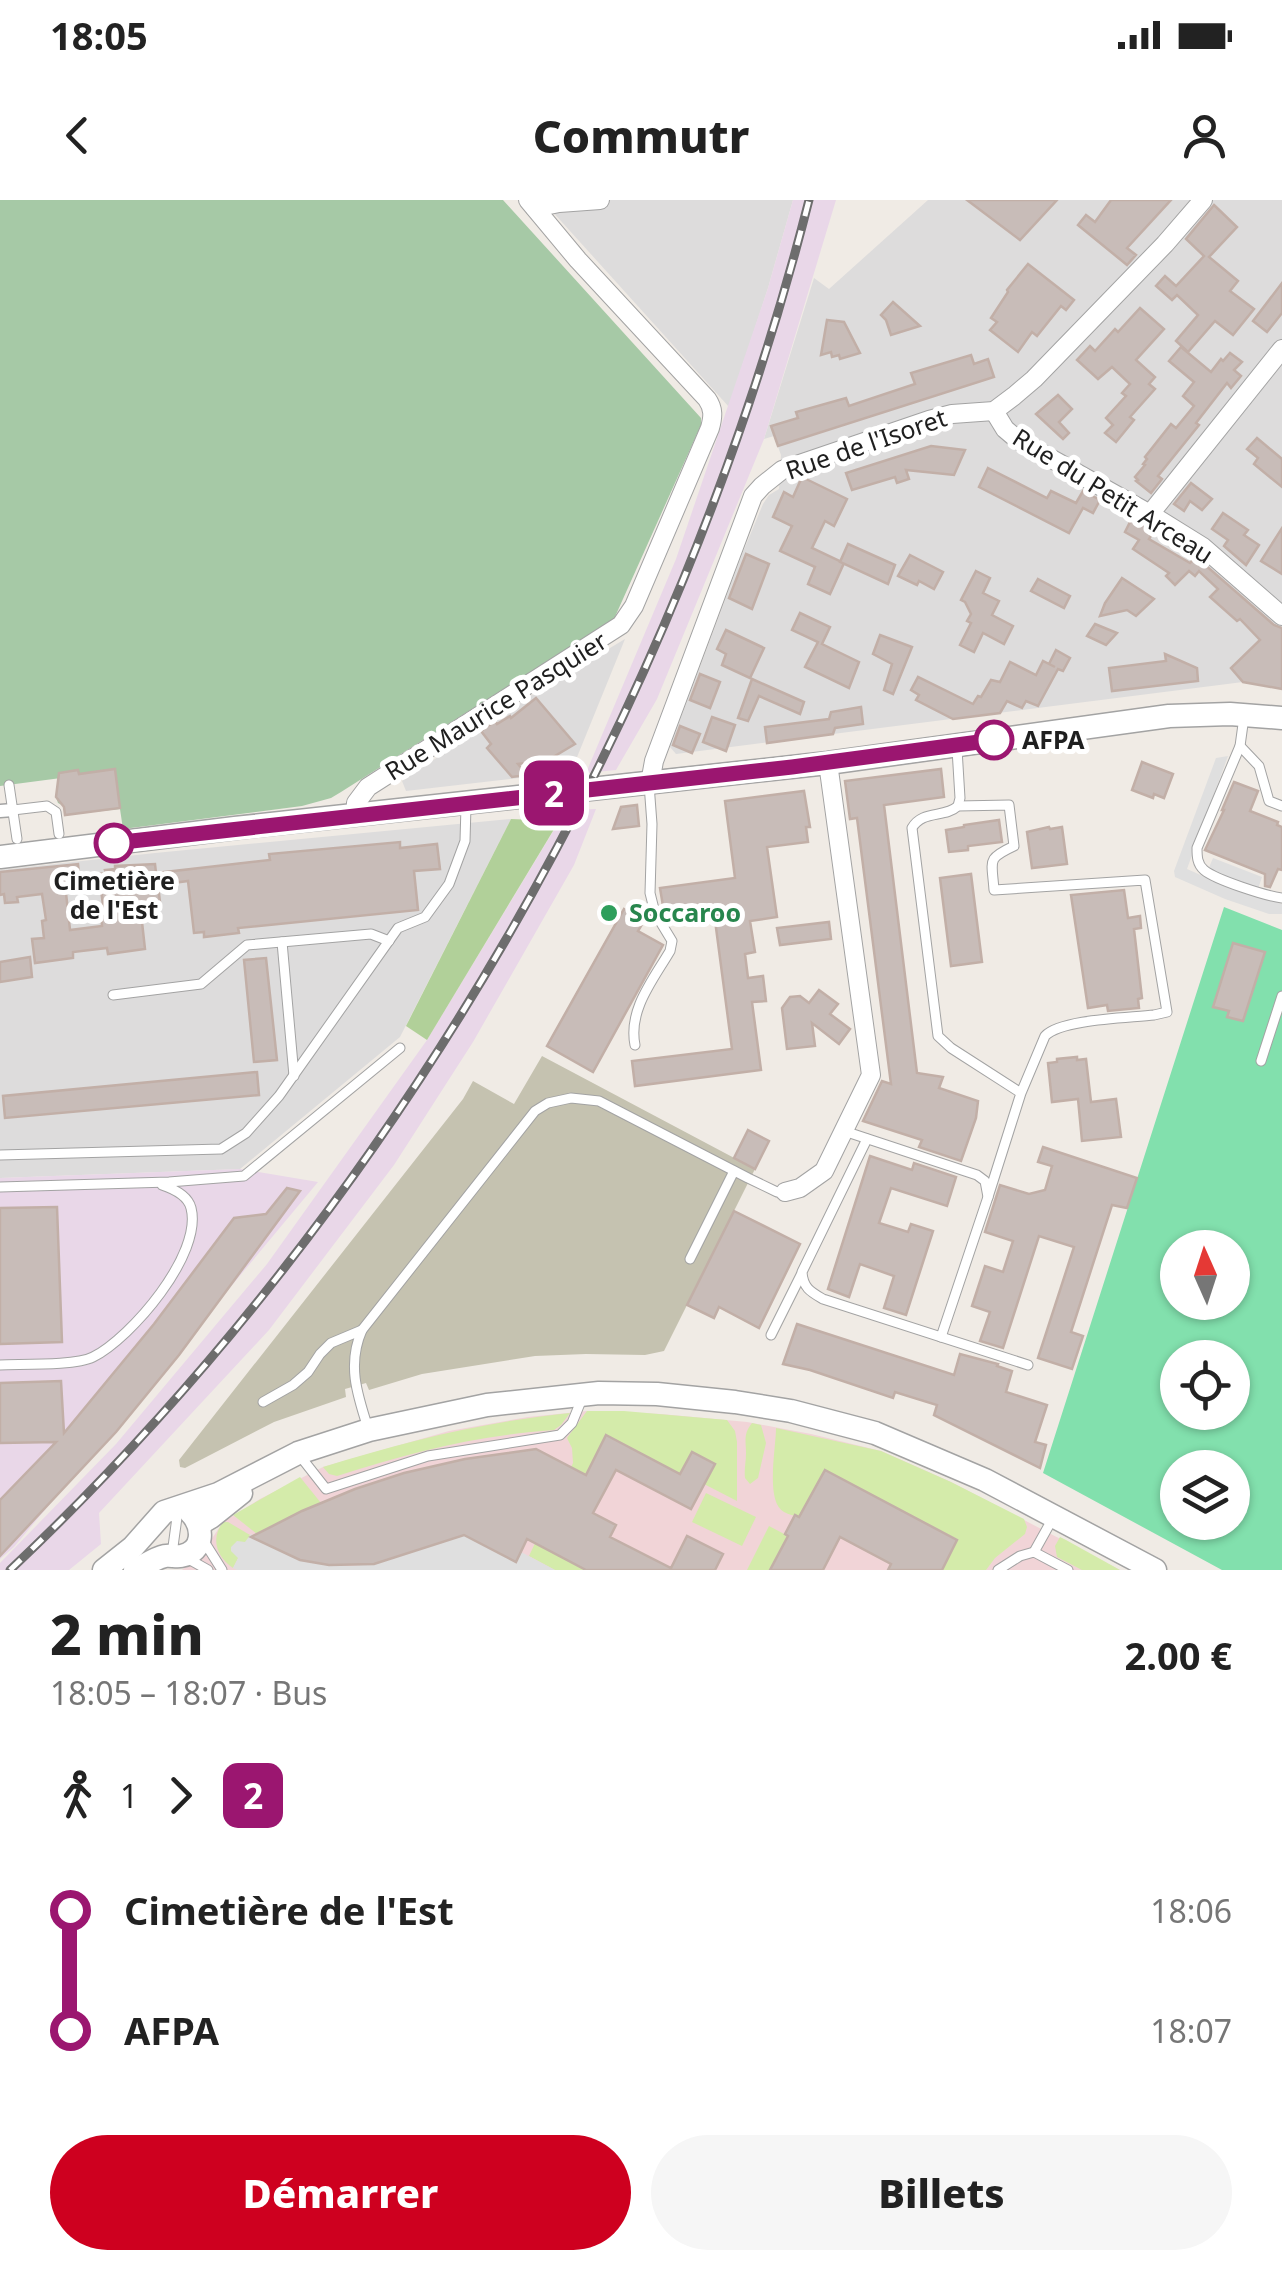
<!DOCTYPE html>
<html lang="fr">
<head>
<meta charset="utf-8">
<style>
  :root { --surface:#fff; --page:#f6f6f6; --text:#222; --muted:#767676; --accent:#ce001f }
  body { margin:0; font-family:"Noto Sans",sans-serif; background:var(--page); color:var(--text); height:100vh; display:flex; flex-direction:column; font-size:38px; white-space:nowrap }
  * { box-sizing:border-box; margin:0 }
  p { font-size:32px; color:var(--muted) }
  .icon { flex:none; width:55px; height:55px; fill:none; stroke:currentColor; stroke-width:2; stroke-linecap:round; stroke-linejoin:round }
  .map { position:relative; height:1370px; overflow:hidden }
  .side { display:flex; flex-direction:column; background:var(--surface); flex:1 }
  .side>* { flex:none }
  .badge { padding:0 20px; border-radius:15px; font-size:35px; line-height:65px }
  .needle { width:65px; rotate:357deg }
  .fabs { position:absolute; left:1160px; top:1030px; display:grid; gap:20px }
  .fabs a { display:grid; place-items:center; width:90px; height:90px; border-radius:50%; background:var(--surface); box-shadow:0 2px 8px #0004; font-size:50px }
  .map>.badge { position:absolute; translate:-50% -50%; box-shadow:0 0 0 5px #fff }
  .legs { display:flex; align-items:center; gap:15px; height:110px; padding:0 50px; font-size:32px }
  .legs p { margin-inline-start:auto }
  .overview { display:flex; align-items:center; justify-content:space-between; height:170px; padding:0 50px }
  h1 { font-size:55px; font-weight:800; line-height:75px }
  .primary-button { display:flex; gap:20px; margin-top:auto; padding:20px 50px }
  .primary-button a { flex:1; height:115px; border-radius:60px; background:var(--accent); color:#fff; font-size:40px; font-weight:800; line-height:115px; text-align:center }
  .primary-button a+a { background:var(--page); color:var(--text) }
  ul { padding:0 50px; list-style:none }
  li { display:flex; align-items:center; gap:35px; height:120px; font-size:38px }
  li i { display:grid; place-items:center; width:15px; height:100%; margin:0 12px; background:currentColor }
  li i::after { content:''; width:25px; height:25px; margin:-12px; border:8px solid; border-radius:50%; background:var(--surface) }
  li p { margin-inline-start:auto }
  li:first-child i { background:linear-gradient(#0000 50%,currentColor 0) }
  li:last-child i { background:linear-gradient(currentColor 50%,#0000 0) }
  .status { display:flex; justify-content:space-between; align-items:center; height:70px; padding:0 50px; background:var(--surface); direction:ltr }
  .status svg { height:28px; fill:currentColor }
  header { display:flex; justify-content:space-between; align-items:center; height:130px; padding:0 50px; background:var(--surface); font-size:45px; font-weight:800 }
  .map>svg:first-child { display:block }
</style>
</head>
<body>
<div class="status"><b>18:05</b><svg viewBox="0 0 49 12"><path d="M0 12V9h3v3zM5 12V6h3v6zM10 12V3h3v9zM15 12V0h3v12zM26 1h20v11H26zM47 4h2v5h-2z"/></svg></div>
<header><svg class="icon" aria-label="back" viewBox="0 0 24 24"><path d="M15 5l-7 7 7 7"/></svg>Commutr<svg class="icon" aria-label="person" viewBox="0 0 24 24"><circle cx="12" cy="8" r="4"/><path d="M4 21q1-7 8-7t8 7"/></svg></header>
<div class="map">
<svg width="1282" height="1370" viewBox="0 0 1282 1370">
  <rect width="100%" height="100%" fill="#f0ebe5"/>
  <g fill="#dddcdc">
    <path d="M542 0H793L768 88 729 207Z"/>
    <path d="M928 0H1282V489L1243 482 676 554 670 547 743 352 763 304 769 295 779 289 781 255 774 236 764 239 814 78 829 89Z"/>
    <path d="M625 439 571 572 406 591 402 581 522 501Z"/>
    <path d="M511 619 400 837 240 969 0 978V670L155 653Z"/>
  </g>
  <path fill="#f1d4d7" d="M587 1211 661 1214 747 1222 811 1234 881 1251 951 1282 1120 1370H182L205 1349 223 1322 260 1299 323 1267 449 1231 528 1217Z"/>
  <g fill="#e9d7e8">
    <path d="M793 0H836L764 239 657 499 616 570 586 573 676 359 768 88Z"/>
    <path d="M596 609 574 665 473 842 394 965 269 1130 99 1313 101 1344 69 1370H0V1363L116 1244 267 1064 427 840 566 610Z"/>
    <path d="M240 969 318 982 14 1347 0 1359V978Z"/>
  </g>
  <path fill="#c5c2b0" d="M542 856 755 969 664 1151 645 1155 586 1154 535 1156 422 1174 369 1190 366 1183 345 1189 346 1197 274 1222 185 1268 180 1267 179 1260 463 899 473 881 514 904Z"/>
  <g fill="#d4ebaa">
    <path d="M587 1211H624L727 1220 735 1231 737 1242V1301L704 1284 714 1264 692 1252 680 1274 606 1236 547 1349 586 1370H555L529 1356 573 1263 572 1248 567 1238Z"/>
    <path d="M570 1213 561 1225 554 1230C474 1236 412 1252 337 1276L329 1274 323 1267C407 1241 482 1222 570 1213Z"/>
    <path d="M752 1223 761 1225 766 1243 758 1278 750 1284 745 1278C744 1269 746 1262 746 1253 746 1241 743 1234 752 1223Z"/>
    <path d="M776 1228 881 1251 951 1282 1024 1319 1027 1327 1025 1334 995 1358 986 1370H942L957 1339 825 1271 799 1317C794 1315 789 1315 784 1312 765 1302 776 1248 776 1228Z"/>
    <path d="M300 1277 321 1303 257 1334 233 1315Z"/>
    <path d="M706 1293 756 1317 742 1346 692 1322Z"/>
    <path d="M223 1322H228L250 1335 233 1368C217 1357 210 1339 223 1322Z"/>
    <path d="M769 1326 788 1336 770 1370H747Z"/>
    <path d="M1060 1337 1066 1340 1120 1370H1082L1057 1357 1055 1346Z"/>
  </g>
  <path fill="#b1d099" d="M511 619 559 621 427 840 406 826Z"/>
  <path fill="#a6c9a6" d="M0 0H503L701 218V225L614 419 341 592 331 598 302 606 123 629 120 609 65 615 64 606 58 603 56 597 61 578 0 586Z"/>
  <path fill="#82e0ad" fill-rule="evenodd" d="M1224 707 1282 730V1370H1222L1043 1273ZM1178 1048H1232V1102H1178ZM1178 1158H1232V1212H1178ZM1178 1268H1232V1322H1178Z"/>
  <g fill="#dfdfdf">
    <path d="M1228 556 1187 669 1205 677 1213 658 1262 677 1256 695 1282 704V714H1269L1225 699 1175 677 1174 671 1216 558Z"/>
    <path d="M251 1334 300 1360 319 1364 348 1366 374 1364 464 1335 515 1361 521 1352 555 1370H237L233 1368 238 1358 231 1351V1347L237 1341 245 1342Z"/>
  </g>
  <g fill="#c8bcb8" stroke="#c2afa7" stroke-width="2.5">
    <path d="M967 0H1057L1020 40Z"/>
    <path d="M1111 0H1171L1127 48 1136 55 1127 65 1078 25 1086 15 1095 22Z"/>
    <path d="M1214 5 1237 27 1209 57 1238 81 1230 91 1254 109 1233 135 1215 121 1188 152 1176 141 1198 115 1177 95 1172 100 1156 86 1165 76 1176 86 1204 56 1186 39Z"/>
    <path d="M1028 64 1074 100 1066 110 1061 106 1037 136 1032 132 1018 152 990 130 997 122 991 118 1008 92 1007 90Z"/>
    <path d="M1282 83V113L1267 132 1253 121Z"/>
    <path d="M893 102 920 126 891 135 886 120 881 115Z"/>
    <path d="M1140 108 1164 129 1136 160 1155 177 1149 184 1155 189 1130 217 1134 220 1116 242 1105 233 1113 225 1106 218 1126 196 1122 193 1130 184 1112 167 1098 179 1077 160 1090 146 1095 151 1115 129 1118 132Z"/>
    <path d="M827 120 844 122 860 153 840 159 839 155 832 157 831 152 821 155Z"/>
    <path d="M1181 147 1211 172 1221 159 1223 161 1230 153 1242 162 1234 170 1241 176 1231 188 1227 183 1196 223 1199 225 1158 276 1162 279 1151 293 1136 281 1138 280 1135 277 1145 265 1143 264 1147 259 1145 257 1171 224 1176 228 1194 206 1183 196 1194 182 1169 161Z"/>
    <path d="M971 155 974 164 988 159 994 177 778 246 771 226 798 218 796 212 846 198 849 206 915 184 911 173Z"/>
    <path d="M1058 195 1072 209 1059 222 1069 233 1063 239 1036 214Z"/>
    <path d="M1257 238 1282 259V287L1254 264 1258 258 1247 249Z"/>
    <path d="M931 246 965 250 954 275 906 270 909 279 897 283 895 277 852 290 846 273Z"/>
    <path d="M988 268 1047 298 1051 291 1076 303 1083 291 1100 300 1093 313 1083 308 1069 333 979 287Z"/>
    <path d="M802 277 847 299 834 326 825 321 812 348 844 363 830 394 808 384 815 367 780 351 792 326 773 317 784 292 793 297Z"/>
    <path d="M1191 283 1212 299 1202 310 1190 301 1184 311 1174 304Z"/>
    <path d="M1223 313 1248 330 1244 335 1259 345 1246 365 1224 346 1228 340 1212 329Z"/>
    <path d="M1132 318 1154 331 1149 339 1190 363 1196 357 1274 425 1282 428V489L1243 482 1231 468 1260 440 1240 419 1237 421 1210 397 1218 389 1199 371 1195 376 1189 371 1175 385 1166 376 1169 373 1133 349 1139 340 1125 332Z"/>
    <path d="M1282 328V374L1261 361Z"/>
    <path d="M848 344 895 365 888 384 840 362Z"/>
    <path d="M746 354 769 364 752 409 729 398Z"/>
    <path d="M910 355 943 372 934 389 919 381 917 385 898 376Z"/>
    <path d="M976 371 990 378 983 393 999 401 992 415 1013 426 1004 444 983 433 974 452 960 445 971 423 967 421 971 414 965 402 961 400Z"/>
    <path d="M1122 378 1154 399 1136 416 1127 410 1100 416 1105 403Z"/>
    <path d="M1038 379 1070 396 1064 408 1031 391Z"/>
    <path d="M800 413 830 427 822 444 859 462 849 488 805 467 818 442 792 430Z"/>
    <path d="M1095 424 1117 433 1106 445 1087 436Z"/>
    <path d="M726 430 764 448 750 478 722 465 726 454 717 449Z"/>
    <path d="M880 435 912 447 893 494 884 490 892 464 873 454Z"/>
    <path d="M1056 450 1070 458 1063 471 1058 469 1038 506 1026 501 1022 508 1007 501 1000 513 953 519 916 500 919 495 911 490 918 477 973 504 978 496 981 497 991 480 1000 482 1010 462 1036 475 1043 461 1055 467 1049 464Z"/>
    <path d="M1165 454 1197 468 1198 481 1112 491 1109 468 1166 461Z"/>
    <path d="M700 474 720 482 710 508 690 500Z"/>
    <path d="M752 479 804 502 800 514 759 496 748 521 738 518Z"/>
    <path d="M536 498 575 544 548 560 518 564 527 575 512 577 487 548 491 544 481 531 495 521 497 524 510 516 511 518Z"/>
    <path d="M861 507 863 524 835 528 833 534 767 543 765 527 829 519 831 512Z"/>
    <path d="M712 517 735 525 726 551 703 542Z"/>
    <path d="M680 526 700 534 692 553 673 545Z"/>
    <path d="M1142 562 1173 574 1164 598 1154 594 1153 598 1132 590Z"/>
    <path d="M115 569 120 608 65 615 64 607 56 597 59 573 78 570 79 574Z"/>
    <path d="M941 569 944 597 884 605 917 873 943 877 939 888 978 901 976 918 961 961 919 947 922 940 863 921 882 881 891 884 857 618 850 619 845 581Z"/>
    <path d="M1234 582 1258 591 1250 611 1278 622 1277 625 1282 627V670L1278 669 1270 687 1265 686V674L1205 650 1224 610H1222Z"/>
    <path d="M804 591 810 627H806L808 642 767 647 777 717 750 721 755 752 745 754 748 778 763 776 766 801 752 802 761 870 635 886 632 861 732 849 713 705 664 712 660 688 735 678 725 601Z"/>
    <path d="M637 605 639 626 613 629 621 607Z"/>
    <path d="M999 620 1002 642 968 646V650L949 652 946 630 964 627V625Z"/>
    <path d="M1049 627 1050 629 1062 627 1067 664 1032 668 1027 632Z"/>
    <path d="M400 642V648L437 644 440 669 414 671 418 710 238 728 239 733 204 737V732L194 733 188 681 158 685 160 702 140 704 145 749 108 754 107 748 73 752V758L35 763 32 739 44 738 42 721 46 720 42 694 17 697 18 702 5 703 4 694 0 695V672L78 664 80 687 70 688 71 692 66 693 70 730 102 726 101 713H104L99 674 106 673 105 670 115 669V666L155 664 156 673 270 660 269 654Z"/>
    <path d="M971 674 982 762 951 766 940 678Z"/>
    <path d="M1124 690 1128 718 1140 716 1141 728 1134 729 1142 798 1138 799 1139 808 1108 811 1107 805 1088 808 1071 695Z"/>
    <path d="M624 709 644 721 638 731 663 745 593 872 547 846Z"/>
    <path d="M829 722 831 739 780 745 777 728Z"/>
    <path d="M1233 743 1265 752 1243 821 1227 817 1229 811 1213 807Z"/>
    <path d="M30 757 32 777 0 782V762Z"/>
    <path d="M266 758 277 860 254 862 244 760Z"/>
    <path d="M819 790 838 804 830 814 850 829 839 844 812 823 815 846 787 849 782 808 790 797 800 796 809 803Z"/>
    <path d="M1077 857V860L1086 859 1091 902 1116 899 1121 937 1082 941 1078 899 1052 902 1048 863 1057 862V859Z"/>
    <path d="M257 872 259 895 5 918 3 896Z"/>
    <path d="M748 930 769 941 755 969 734 958Z"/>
    <path d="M1043 947 1137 978 1127 1008 1112 1005 1071 1132 1083 1136 1072 1169 1038 1158 1074 1047 1039 1036 1003 1148 980 1141 990 1112 972 1106 985 1066 1003 1072 1013 1041 985 1032 1000 985 1029 994 1045 990 1052 966 1038 962Z"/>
    <path d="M870 956 912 970 914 963 956 977 947 1006 891 988 879 1023 908 1032 911 1024 933 1031 906 1115 884 1108 894 1076 860 1064 849 1097 828 1089Z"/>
    <path d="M287 988 300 991 179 1155 116 1232 0 1356V1300L56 1242 0 1243V1183L61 1181 64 1233 154 1124 234 1018 266 1014Z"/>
    <path d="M57 1007 62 1142 0 1144V1008Z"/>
    <path d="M734 1011 800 1044 759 1128 719 1107 714 1118 687 1105Z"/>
    <path d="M797 1124 954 1175 960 1154 998 1164 997 1166 1012 1171 1006 1192 1047 1205 1035 1242 1046 1245 1040 1268 934 1215 937 1205 895 1192 893 1198 810 1170 783 1164Z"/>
    <path d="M606 1235 680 1274 692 1252 715 1264 691 1309 616 1270 593 1313 616 1325 610 1337 671 1368 687 1336 723 1354 715 1370H586L527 1339 516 1362 464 1335 374 1364 329 1365 300 1360 251 1337 302 1311 355 1289 404 1273 465 1259 536 1249 586 1275Z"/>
    <path d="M825 1270 957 1340 942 1370H888L891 1364 840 1337 823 1370H770L788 1336 785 1334 795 1315 799 1317Z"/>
  </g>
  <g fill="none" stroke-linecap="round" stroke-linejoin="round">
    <defs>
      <g id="service">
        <path d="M1244 517 1240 546 1197 648C1197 656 1197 664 1204 670 1216 680 1266 696 1282 698"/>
        <path d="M1240 546 1259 566 1269 601 1282 606"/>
        <path d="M957 549 960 598 958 606"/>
        <path d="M9 585 17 639"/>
        <path d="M13 610 47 606 56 612 59 634"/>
        <path d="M282 742 294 876"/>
        <path d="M113 795 201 784 247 745 371 734 389 741"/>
        <path d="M635 845C628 810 653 780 670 751L672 741 655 713 650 693 652 624 649 584"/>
        <path d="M1261 861 1282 796"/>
        <path d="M844 931 977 975 985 981 988 997 941 1137"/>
        <path d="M867 939 802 1072C803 1088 811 1092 823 1099L1028 1165"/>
        <path d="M0 955 221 949 246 933 279 896 398 728 425 717 449 684 465 641 466 606"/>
        <path d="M0 987 169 982 244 976 400 848"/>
        <path d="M988 997 1021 893 1045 836C1061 819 1130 818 1154 815L1167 812 1145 680 994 690C992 660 986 659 1014 646L1009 605 958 606C945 618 922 610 912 628L938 836 951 848 1021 893"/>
        <path d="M690 1059 734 971"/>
        <path d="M771 1135 801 1075"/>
        <path d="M0 1165C22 1164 75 1166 93 1157 131 1138 203 1054 191 1008 188 996 174 989 162 985"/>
        <path d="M263 1202 293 1185 308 1172 320 1154 331 1143 362 1130"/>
        <path d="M368 1228C357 1194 347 1164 362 1130L535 911 548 903 571 898 599 901 748 978 777 992H784"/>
        <path d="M304 1261 326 1289 428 1256 560 1235 572 1223 583 1196"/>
        <path d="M205 1343 222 1370"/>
        <path d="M1034 1352 1053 1318"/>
        <path d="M172 1354 178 1310"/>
        <path d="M185 1357 208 1370"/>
        <path d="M998 1370 1020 1356 1034 1352 1068 1370"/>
      </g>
      <path id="pedestrian" d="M0 611 13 610"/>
      <g id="minor">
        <path d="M535 8 559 3 600 0"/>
        <path d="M994 211 1005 229 1018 240 1150 314 1203 347 1282 416"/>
        <path d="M1150 314 1282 149"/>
        <path d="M650 583 654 561 753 296 762 286 782 270 929 220 952 214 994 211 1014 196 1034 179 1165 44 1203 0"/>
        <path d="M355 615 356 603 368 587 621 425 634 406 710 228C713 217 714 209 707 199L578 60 528 0"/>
        <path d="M785 992 800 988 824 971 871 875 828 563"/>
      </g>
      <g id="tertiary">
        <path d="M0 657 235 628 828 563 1169 516 1230 514 1282 518"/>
        <path d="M199 1324 211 1317 241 1293"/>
        <path d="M104 1370 133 1347 164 1312 218 1294 298 1253 369 1230 487 1205 599 1193 657 1194 735 1202 791 1211 875 1233 985 1280 1155 1370"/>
        <path d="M135 1370C144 1366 155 1358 165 1356 170 1355 176 1357 181 1356 205 1352 204 1326 190 1312"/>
      </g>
    </defs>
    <use href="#service" stroke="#a3a3a3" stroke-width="11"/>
    <use href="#pedestrian" stroke="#a3a3a3" stroke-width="15"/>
    <use href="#minor" stroke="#a3a3a3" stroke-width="20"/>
    <use href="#tertiary" stroke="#a3a3a3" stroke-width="25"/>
    <use href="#service" stroke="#fff" stroke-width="9"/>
    <use href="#pedestrian" stroke="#fff" stroke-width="12"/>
    <use href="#minor" stroke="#fff" stroke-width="18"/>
    <use href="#tertiary" stroke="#fff" stroke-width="22"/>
    <defs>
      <path id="rail" d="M10 1370C395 1007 679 512 809 0"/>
    </defs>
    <use href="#rail" stroke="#6d6d6d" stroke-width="9"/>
    <use href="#rail" stroke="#fff" stroke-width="5" stroke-dasharray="15" stroke-linecap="butt"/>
  </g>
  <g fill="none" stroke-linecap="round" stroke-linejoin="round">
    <defs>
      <path id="line-1" d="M114 643 792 567 994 540"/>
    </defs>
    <use href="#line-1" stroke="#fff" stroke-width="22"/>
    <use href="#line-1" stroke="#9b1670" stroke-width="15"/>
  </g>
  <g fill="#fff" stroke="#9b1670" stroke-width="5">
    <circle cx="994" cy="540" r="18"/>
    <circle cx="114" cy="643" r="18"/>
  </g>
  <circle fill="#2e9e5b" stroke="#fff" stroke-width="4" cx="609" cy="713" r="10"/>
  <g text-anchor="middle" stroke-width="10" stroke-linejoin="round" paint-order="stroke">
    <g font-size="25" fill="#1f1f1f" stroke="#fff">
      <text transform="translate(866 244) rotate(-19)" y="9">Rue de l'Isoret</text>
      <text transform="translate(1113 296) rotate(32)" y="9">Rue du Petit Arceau</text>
      <text transform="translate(496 506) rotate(-32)" y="9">Rue Maurice Pasquier</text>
    </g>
    <g font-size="25" font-weight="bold" fill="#1f1f1f" stroke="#fff" text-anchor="start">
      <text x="1022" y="549">AFPA</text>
      <text x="114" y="690" text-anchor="middle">Cimetière<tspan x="114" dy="29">de l'Est</tspan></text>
    </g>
    <g font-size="25" font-weight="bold" fill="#27864d" stroke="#fff" text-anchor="start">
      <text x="629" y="722">Soccaroo</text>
    </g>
  </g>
</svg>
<div class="fabs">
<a><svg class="needle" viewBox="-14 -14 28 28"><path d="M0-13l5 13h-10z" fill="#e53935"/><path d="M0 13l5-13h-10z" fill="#767676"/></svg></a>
<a><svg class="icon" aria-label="locate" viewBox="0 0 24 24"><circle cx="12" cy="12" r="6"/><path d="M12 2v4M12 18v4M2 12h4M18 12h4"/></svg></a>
<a><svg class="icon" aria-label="layers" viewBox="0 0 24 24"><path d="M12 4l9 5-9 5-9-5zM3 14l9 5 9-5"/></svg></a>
</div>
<b class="badge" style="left:554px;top:593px;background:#9b1670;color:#fff">2</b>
</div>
<section class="side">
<div class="overview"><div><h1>2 min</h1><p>18:05 – 18:07 · Bus</p></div><b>2.00 €</b></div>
<div class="legs"><svg class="icon" aria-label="walk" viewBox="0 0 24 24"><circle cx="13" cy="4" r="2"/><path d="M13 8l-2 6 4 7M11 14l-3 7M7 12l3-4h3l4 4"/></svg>1<svg class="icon" aria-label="forward" viewBox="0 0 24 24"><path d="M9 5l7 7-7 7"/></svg><b class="badge" style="background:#9b1670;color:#fff">2</b></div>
<ul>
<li><i style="color:#9b1670"></i><b>Cimetière de l'Est</b><p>18:06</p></li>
<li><i style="color:#9b1670"></i><b>AFPA</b><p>18:07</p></li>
</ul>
<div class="primary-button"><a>Démarrer</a><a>Billets</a></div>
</section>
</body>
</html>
